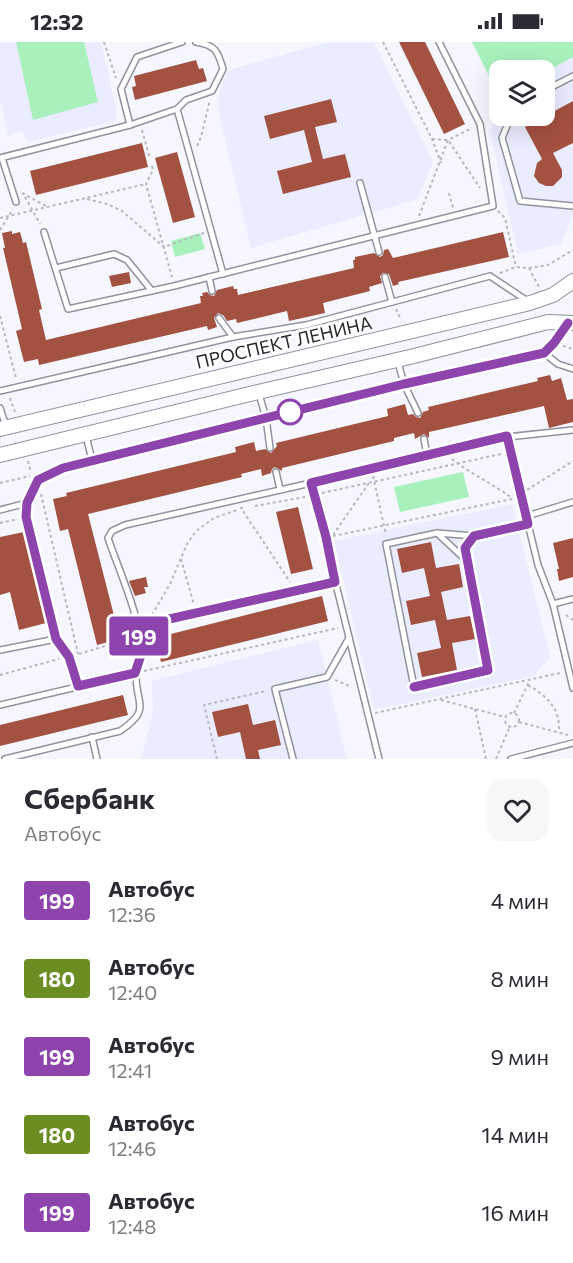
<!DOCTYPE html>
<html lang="ru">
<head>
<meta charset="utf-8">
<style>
  :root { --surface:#fff; --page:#f7f7f7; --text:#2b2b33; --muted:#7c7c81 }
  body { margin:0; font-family:Commissioner,sans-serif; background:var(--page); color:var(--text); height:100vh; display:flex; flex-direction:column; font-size:22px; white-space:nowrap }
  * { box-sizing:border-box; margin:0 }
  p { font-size:20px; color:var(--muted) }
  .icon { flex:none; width:33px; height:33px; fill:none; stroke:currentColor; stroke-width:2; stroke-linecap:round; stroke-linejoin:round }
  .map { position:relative; height:717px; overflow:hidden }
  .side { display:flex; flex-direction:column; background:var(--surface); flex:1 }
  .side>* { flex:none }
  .badge { padding:0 12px; border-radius:4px; font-size:21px; line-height:39px }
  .fabs { position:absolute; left:489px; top:18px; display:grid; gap:12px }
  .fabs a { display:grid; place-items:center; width:66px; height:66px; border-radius:12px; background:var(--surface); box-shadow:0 6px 24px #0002; font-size:30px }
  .map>.badge { position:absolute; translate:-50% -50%; box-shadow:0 0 0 3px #fff }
  .round { display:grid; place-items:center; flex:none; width:63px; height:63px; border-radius:18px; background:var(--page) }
  .head { display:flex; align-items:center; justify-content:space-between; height:102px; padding:0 24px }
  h1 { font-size:28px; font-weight:700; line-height:45px }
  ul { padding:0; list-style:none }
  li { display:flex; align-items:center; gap:18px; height:78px; padding:0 24px }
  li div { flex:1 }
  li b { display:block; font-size:22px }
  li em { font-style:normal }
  li .badge { min-width:66px; font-weight:700; text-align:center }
  .status { display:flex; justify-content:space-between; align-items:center; height:42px; padding:0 30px; background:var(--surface); direction:ltr }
  .status svg { height:16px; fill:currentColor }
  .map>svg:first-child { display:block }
</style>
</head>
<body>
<div class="status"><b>12:32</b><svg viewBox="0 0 49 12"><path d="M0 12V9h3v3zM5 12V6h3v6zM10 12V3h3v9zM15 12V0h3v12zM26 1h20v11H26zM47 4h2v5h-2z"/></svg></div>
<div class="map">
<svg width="573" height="717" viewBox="0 0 573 717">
  <rect width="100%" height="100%" fill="#f6f7fe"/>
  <g fill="#eaecff">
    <path d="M0 0H101L117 71 115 79 28 100 22 89 8 94 0 57Z"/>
    <path d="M329 0H374L433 120 418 157 251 206 217 62 220 48 228 28Z"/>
    <path d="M573 15V173L561 202 518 212 490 90 495 76 489 58 499 53 500 74H544L545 30Z"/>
    <path d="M512 462 550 615 534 634 374 668 334 499Z"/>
    <path d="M318 598 347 717H141L153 670 152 639Z"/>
  </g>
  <g fill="#a8f1bd">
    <path d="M16 0H84L98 60 33 78Z"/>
    <path d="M472 0H573V15L545 30 500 28 499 54Z"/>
    <path d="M200 191 205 207 175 215 171 199Z"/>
    <path d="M463 430 469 455 400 470 394 445Z"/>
  </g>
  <g fill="#a35141">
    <path d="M399 0H425L465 82 444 92Z"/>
    <path d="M196 18 199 27 203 26 207 39 135 58 132 45 136 44 134 34Z"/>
    <path d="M331 57 337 80 315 85 323 117 345 112 351 135 283 152 277 129 312 120 304 88 270 97 264 74Z"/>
    <path d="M573 59V101L553 111 562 128V135L553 144H546L539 141 534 134 537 121 542 117 525 85Z"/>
    <path d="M142 101 148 125 36 153 30 129Z"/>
    <path d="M177 110 195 175 173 181 155 116Z"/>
    <path d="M12 189V192L20 190 23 201 26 200 42 267 39 268 46 298 201 261 200 254H203L202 251 207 250 210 253 214 254 217 248 233 244 234 247H237L238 253 354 226 353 218H355V215L374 211 380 215 383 213 384 208 388 207 393 216 503 190 509 215 398 240 399 242 393 244 389 232 383 231 380 234 382 241 369 245 370 249 323 261 325 271 289 279 287 269 237 281 236 277 227 279 223 273 218 271 214 276 217 285 208 288 207 284 39 323 38 317 24 320 16 289 22 287 3 206H5L2 191Z"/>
    <path d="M129 230 131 241 112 245 109 234Z"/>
    <path d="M550 333 552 339 561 336 567 358 573 357V380L549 386 544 364 429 390V396L424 392 415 397 414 391 394 396V399L282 426V429L275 425 272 427 271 431 262 434 261 427 241 432 242 435 88 472 120 597 97 603 68 487 60 489 53 457 67 454 66 451 236 410 235 405 254 400 256 409 265 407 271 411 277 404 276 401 388 374 387 367 405 362 408 373 413 372 416 375 420 376 423 370 429 368 428 365 538 339 537 336Z"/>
    <path d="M298 465 313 527 291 532 276 470Z"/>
    <path d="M24 490 46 581 19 588 10 550 0 553V495Z"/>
    <path d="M573 496V535L559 539 557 527H559L553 501Z"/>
    <path d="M431 500 436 526 459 522 463 545 441 550 447 578 470 574 475 597 452 601 457 628 422 635 417 611 441 606 435 578 411 583 406 559 430 554 424 526 402 531 397 507Z"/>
    <path d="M146 535 148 545H144L146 551 135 554 129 539Z"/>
    <path d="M322 554 328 579 161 620 155 596Z"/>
    <path d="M123 653 128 673 0 704V683Z"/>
    <path d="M248 662 253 683 275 678 281 703 258 708 260 717H246L240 690 218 695 212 670Z"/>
  </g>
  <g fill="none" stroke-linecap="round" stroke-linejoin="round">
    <defs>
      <g id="service">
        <path d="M544 49 573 34"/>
        <path d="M177 67 223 232"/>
        <path d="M511 74 502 96 520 159 573 164"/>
        <path d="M130 83 177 67 186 58 212 49 223 27C218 9 215 3 196 0"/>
        <path d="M0 116 130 83 121 47 137 15 182 0"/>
        <path d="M2 116 16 160"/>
        <path d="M360 141 379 210"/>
        <path d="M44 190 68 267 174 244 493 164 480 82 439 0"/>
        <path d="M56 226 114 212 127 218 152 249"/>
        <path d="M209 235 212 249"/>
        <path d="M385 235 392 260"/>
        <path d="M219 276 233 295"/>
        <path d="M544 311 558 322 573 327"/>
        <path d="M398 320 404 342 418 371"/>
        <path d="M0 349 233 295 306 283 490 234 526 258"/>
        <path d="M259 352 266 376 270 406"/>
        <path d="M0 366 6 384"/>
        <path d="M86 394 92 418"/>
        <path d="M507 395 538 523 553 562 573 646"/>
        <path d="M424 397 427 413"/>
        <path d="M276 430 280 447"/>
        <path d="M311 441 379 717"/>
        <path d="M27 461 26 475 56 597 69 615 78 644"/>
        <path d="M0 468 27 461 38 438 63 426 404 342 544 311 554 301 567 282"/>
        <path d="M527 474 573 460"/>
        <path d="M437 491 468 520"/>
        <path d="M474 494 465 506 488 628 414 645 386 502 437 491 474 494 528 482"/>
        <path d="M553 562 573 557"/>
        <path d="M138 584 335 540"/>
        <path d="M0 608 56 597"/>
        <path d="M0 663 136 631"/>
        <path d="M92 695 97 717"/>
        <path d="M5 717 120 689C152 667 136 664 136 633 136 626 141 619 141 611 143 581 118 526 108 496L112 489 125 483 311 441 507 395 573 388"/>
        <path d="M293 717 275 647 327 635 349 596"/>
        <path d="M511 717 573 701"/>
      </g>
      <g id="tertiary">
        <path d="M0 387 530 261 553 253 573 239"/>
        <path d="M0 413 258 350 410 315 548 280 573 281"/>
      </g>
    </defs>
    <use href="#service" stroke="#91929d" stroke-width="8"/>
    <use href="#tertiary" stroke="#91929d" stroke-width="16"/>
    <g stroke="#b7b8be" stroke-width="2" stroke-dasharray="3 3" stroke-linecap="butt">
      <path d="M104 0 116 36"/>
      <path d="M383 0 432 97 441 121"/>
      <path d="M142 88 150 117"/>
      <path d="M432 97 448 98 480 146"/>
      <path d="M197 104 201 95 210 58"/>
      <path d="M152 124 153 128 146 142 172 235"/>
      <path d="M22 151 46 164"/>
      <path d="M449 151 453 166"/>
      <path d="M25 155 40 182"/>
      <path d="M87 157 107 162 122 169 164 205 204 191"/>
      <path d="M498 169 505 176 516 225"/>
      <path d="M419 174 448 98 472 86"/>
      <path d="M0 176 146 142"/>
      <path d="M0 188 13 167"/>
      <path d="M529 226 539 245"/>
      <path d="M500 231 516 225 529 226 548 223 573 208"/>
      <path d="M396 267 401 278"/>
      <path d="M0 274 16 336"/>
      <path d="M235 304 239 318"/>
      <path d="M563 304 573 307"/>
      <path d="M10 356 15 370"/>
      <path d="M452 417C471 432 493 442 512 456"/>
      <path d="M28 419 31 431"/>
      <path d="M373 434 386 493"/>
      <path d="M0 441 30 434"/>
      <path d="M527 448 573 419"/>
      <path d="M322 451 501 412"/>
      <path d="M41 452 78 612"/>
      <path d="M255 464 305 455"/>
      <path d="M243 466H241L290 540"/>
      <path d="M0 481 18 477"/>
      <path d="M333 493 369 441"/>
      <path d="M333 494 512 457"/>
      <path d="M181 517 194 563"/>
      <path d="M152 573 170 542 187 502 196 489 214 476 237 468"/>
      <path d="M566 573 573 578"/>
      <path d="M79 612 131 596"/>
      <path d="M144 629 338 586"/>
      <path d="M0 633 59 617"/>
      <path d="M335 638 352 645"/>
      <path d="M528 643C548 655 560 666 559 690"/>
      <path d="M441 658 505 675"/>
      <path d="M475 667 486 717"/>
      <circle cx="512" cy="678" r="7"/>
      <path d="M375 671 560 631"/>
      <path d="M514 671 530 638"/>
      <path d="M519 680 568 693"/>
      <path d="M217 717 204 663 266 649"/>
      <path d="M496 717 510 684"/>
    </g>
    <use href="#service" stroke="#fff" stroke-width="5"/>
    <use href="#tertiary" stroke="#fff" stroke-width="14"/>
  </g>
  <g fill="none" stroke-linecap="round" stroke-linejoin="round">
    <defs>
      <path id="line" d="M414 645 488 628 465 506 474 494 528 482 507 394 311 441 326 495 335 540 138 584 142 610 135 631 78 644 69 615 56 597 26 475 27 461 38 438 63 426 404 342 544 311 554 301 568 281"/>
    </defs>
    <use href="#line" stroke="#fff" stroke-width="14"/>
    <use href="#line" stroke="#8e44ad" stroke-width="9"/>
  </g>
  <circle fill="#fff" stroke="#8e44ad" stroke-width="3" cx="290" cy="370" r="12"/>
  <g text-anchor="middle" stroke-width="6" stroke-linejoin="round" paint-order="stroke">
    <g font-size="18" fill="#28292d" stroke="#fff">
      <text transform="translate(284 301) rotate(-13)" y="6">ПРОСПЕКТ ЛЕНИНА</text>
    </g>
  </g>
</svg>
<div class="fabs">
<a><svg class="icon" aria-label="layers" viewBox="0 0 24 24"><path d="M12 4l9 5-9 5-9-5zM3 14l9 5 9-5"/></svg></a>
</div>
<b class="badge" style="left:139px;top:594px;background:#8e44ad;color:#fff">199</b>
</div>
<section class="side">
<div class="head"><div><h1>Сбербанк</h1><p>Автобус</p></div><a class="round"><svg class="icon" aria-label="heart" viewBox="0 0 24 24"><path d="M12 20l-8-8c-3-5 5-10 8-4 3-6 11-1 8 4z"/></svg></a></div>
<ul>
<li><span class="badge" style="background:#8e44ad;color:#fff">199</span><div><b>Автобус</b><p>12:36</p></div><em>4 мин</em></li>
<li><span class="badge" style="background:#6b8e23;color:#fff">180</span><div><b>Автобус</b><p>12:40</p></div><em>8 мин</em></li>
<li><span class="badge" style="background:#8e44ad;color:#fff">199</span><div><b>Автобус</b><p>12:41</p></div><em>9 мин</em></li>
<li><span class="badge" style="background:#6b8e23;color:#fff">180</span><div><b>Автобус</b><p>12:46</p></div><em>14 мин</em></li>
<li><span class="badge" style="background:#8e44ad;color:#fff">199</span><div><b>Автобус</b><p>12:48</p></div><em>16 мин</em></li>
</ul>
</section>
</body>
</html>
